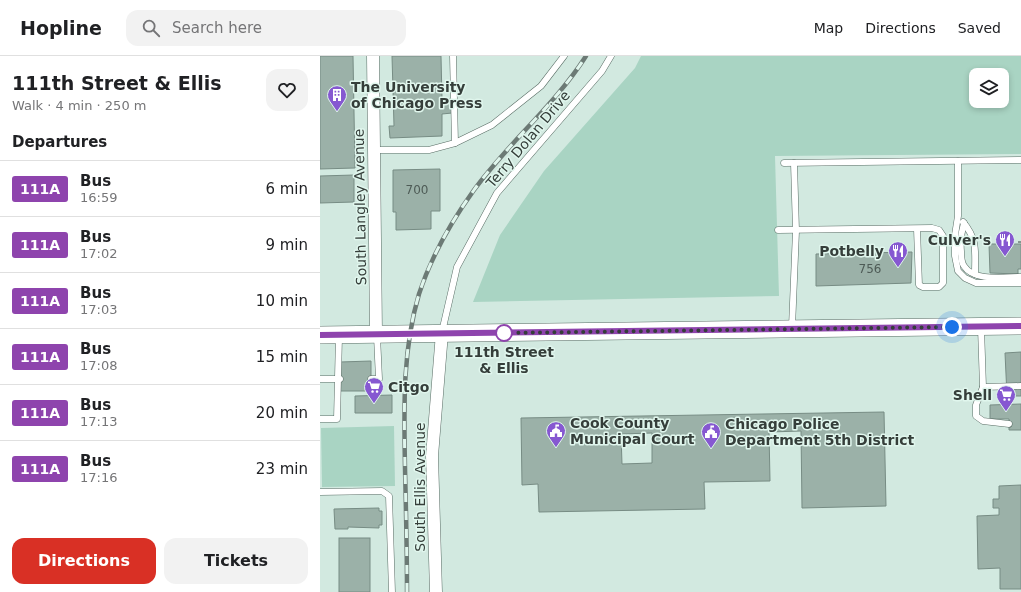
<!DOCTYPE html>
<html lang="en">
<head>
<meta charset="utf-8">
<style>
  :root { --surface:#fff; --page:#f2f2f2; --text:#202124; --muted:#757577; --line:#e0e0e0; --accent:#d93025 }
  body { margin:0; font-family:"DejaVu Sans",sans-serif; background:var(--page); color:var(--text); height:100vh; display:flex; flex-direction:column; font-size:15px; white-space:nowrap }
  * { box-sizing:border-box; margin:0 }
  p { font-size:13px; color:var(--muted) }
  .icon { flex:none; width:22px; height:22px; fill:none; stroke:currentColor; stroke-width:2; stroke-linecap:round; stroke-linejoin:round }
  .map { position:relative; flex:1; overflow:hidden }
  .details { display:flex; flex-direction:column; background:var(--surface); width:320px }
  .details>* { flex:none }
  .badge { padding:0 8px; border-radius:3px; font-size:14px; line-height:26px }
  .buttons { position:absolute; left:649px; top:12px; display:grid; gap:8px }
  .buttons a { display:grid; place-items:center; width:40px; height:40px; border-radius:8px; background:var(--surface); box-shadow:0 2px 6px #0003; font-size:20px }
  .you { position:absolute; width:20px; height:20px; margin:-10px; border:3px solid #fff; border-radius:50%; background:#1a73e8; box-shadow:0 0 0 6px #1a73e833 }
  .map>.badge { position:absolute; translate:-50% -50%; box-shadow:0 0 0 2px #fff }
  h2 { padding:0 12px; font-size:15px; line-height:36px }
  .round { display:grid; place-items:center; flex:none; width:42px; height:42px; border-radius:12px; background:var(--page) }
  .summary { display:flex; align-items:center; justify-content:space-between; height:68px; padding:0 12px }
  h1 { font-size:19px; font-weight:700; line-height:30px }
  .primary-button { display:flex; gap:8px; margin-top:auto; padding:8px 12px }
  .primary-button a { flex:1; height:46px; border-radius:12px; background:var(--accent); color:#fff; font-size:16px; font-weight:700; line-height:46px; text-align:center }
  .primary-button a+a { background:var(--page); color:var(--text) }
  ul { padding:0; list-style:none }
  li { display:flex; align-items:center; gap:12px; height:56px; padding:0 12px; border-top:1px solid var(--line) }
  li div { flex:1 }
  li b { display:block; font-size:15px }
  li em { font-style:normal }
  li .badge { min-width:44px; font-weight:700; text-align:center }
  header { display:flex; align-items:center; gap:24px; box-sizing:border-box; height:56px; padding:0 20px; background:var(--surface); border-bottom:1px solid var(--line) }
  header strong { font-size:19px }
  nav { display:flex; gap:22px; margin-inline-start:auto; font-size:14px }
  .search { width:280px; height:36px; background:var(--page); display:flex; align-items:center; gap:10px; box-sizing:border-box; padding:0 14px; border-radius:12px; color:var(--muted); font-size:15px }
  main { display:flex; flex:1; min-height:0 }
  .map>svg:first-child { display:block }
</style>
</head>
<body>
<header>
<strong>Hopline</strong>
<div class="search"><svg class="icon" aria-label="search" viewBox="0 0 24 24"><circle cx="10" cy="10" r="6"/><path d="M15 15l6 6"/></svg>Search here</div>
<nav><a>Map</a><a>Directions</a><a>Saved</a></nav>
</header>
<main>
<section class="details">
<div class="summary"><div><h1>111th Street &amp; Ellis</h1><p>Walk · 4 min · 250 m</p></div><a class="round"><svg class="icon" aria-label="heart" viewBox="0 0 24 24"><path d="M12 20l-8-8c-3-5 5-10 8-4 3-6 11-1 8 4z"/></svg></a></div>
<h2>Departures</h2>
<ul>
<li><span class="badge" style="background:#8e44ad;color:#fff">111A</span><div><b>Bus</b><p>16:59</p></div><em>6 min</em></li>
<li><span class="badge" style="background:#8e44ad;color:#fff">111A</span><div><b>Bus</b><p>17:02</p></div><em>9 min</em></li>
<li><span class="badge" style="background:#8e44ad;color:#fff">111A</span><div><b>Bus</b><p>17:03</p></div><em>10 min</em></li>
<li><span class="badge" style="background:#8e44ad;color:#fff">111A</span><div><b>Bus</b><p>17:08</p></div><em>15 min</em></li>
<li><span class="badge" style="background:#8e44ad;color:#fff">111A</span><div><b>Bus</b><p>17:13</p></div><em>20 min</em></li>
<li><span class="badge" style="background:#8e44ad;color:#fff">111A</span><div><b>Bus</b><p>17:16</p></div><em>23 min</em></li>
</ul>
<div class="primary-button"><a>Directions</a><a>Tickets</a></div>
</section>
<div class="map">
<svg width="701" height="536" viewBox="0 0 701 536">
  <rect width="100%" height="100%" fill="#d2e9e0"/>
  <g fill="#a9d4c3" fill-rule="evenodd">
    <path d="M321 0H701V98L455 100 459 240 153 246 180 179 224 115 315 12ZM656 19H682V45H656Z"/>
    <path d="M74 370 75 430 2 431 1 372Z"/>
  </g>
  <g fill="#9bb1a8" stroke="#778c84" fill-rule="evenodd">
    <path d="M0 0H33L35 112 0 113Z"/>
    <path d="M72 0H121L122 43H131L132 57 122 58V80L70 82 69 70H74Z"/>
    <path d="M120 113V155H111V173L76 174V156H73V114Z"/>
    <path d="M34 119V146L0 147V120Z"/>
    <path d="M669 188H701V213H698V218L670 217Z"/>
    <path d="M592 196 591 227 496 230V198Z"/>
    <path d="M701 296V340H687L685 297Z"/>
    <path d="M51 305V335H20V306Z"/>
    <path d="M72 339V357H35V340Z"/>
    <path d="M701 348V374H689V363H670V349Z"/>
    <path d="M564 356 566 450 482 452 481 375 449 376 450 425 384 426 385 453 219 456 218 428 202 429 201 362ZM332 377V407L302 408 301 378Z"/>
    <path d="M701 429V533H680V512L658 513 657 460 679 459V452H673V443H679V430Z"/>
    <path d="M59 452V455H62V469H59V472L28 471V473H15L14 453Z"/>
    <rect x="19" y="482" width="31" height="54"/>
  </g>
  <g fill="none" stroke-linecap="round" stroke-linejoin="round">
    <defs>
      <g id="service">
        <path d="M133 0 135 87"/>
        <path d="M54 94H109L135 87 172 69 221 30 244 0"/>
        <path d="M638 105V160L635 179V200L638 215 645 222 656 227H701"/>
        <path d="M464 107 701 104"/>
        <path d="M643 166C658 184 655 196 655 218"/>
        <path d="M644 167C641 177 640 185 641 195 641 200 641 206 644 210 654 226 685 221 701 221"/>
        <path d="M458 174 612 172 619 174 623 180V227L619 231H603L599 229 597 173"/>
        <path d="M472 271 476 175 474 107"/>
        <path d="M661 272 663 331 656 349V360L663 365 689 368"/>
        <path d="M122 276 137 211 177 137 282 15 291 0"/>
        <path d="M0 323H20"/>
        <path d="M51 323H59L57 280"/>
        <path d="M663 331 701 330"/>
        <path d="M0 363H17L19 280"/>
        <path d="M0 436 62 435 69 440 72 536"/>
      </g>
      <g id="minor">
        <path d="M53 0 56 278"/>
        <path d="M116 536 112 400 122 277"/>
      </g>
      <path id="secondary" d="M0 279 701 270"/>
    </defs>
    <use href="#service" stroke="#586c64" stroke-width="7"/>
    <use href="#minor" stroke="#586c64" stroke-width="13"/>
    <use href="#secondary" stroke="#586c64" stroke-width="18"/>
    <path stroke="#869690" stroke-width="2" stroke-dasharray="3 2" stroke-linecap="butt" d="M698 186H701"/>
    <use href="#service" stroke="#fff" stroke-width="6"/>
    <use href="#minor" stroke="#fff" stroke-width="12"/>
    <use href="#secondary" stroke="#fff" stroke-width="17"/>
    <defs>
      <path id="rail" d="M87 536C87 495 86 453 85 412 84 354 82 295 99 238 111 201 131 166 154 134 188 87 235 49 266 0"/>
    </defs>
    <use href="#rail" stroke="#6c7a75" stroke-width="4.5"/>
    <use href="#rail" stroke="#e0f6ed" stroke-width="3" stroke-dasharray="9" stroke-linecap="butt"/>
  </g>
  <g fill="none" stroke-linecap="round" stroke-linejoin="round">
    <defs>
      <path id="line" d="M0 279 701 270"/>
    </defs>
    <use href="#line" stroke="#fff" stroke-width="9"/>
    <use href="#line" stroke="#8e44ad" stroke-width="6"/>
    <path stroke="#353e3a" stroke-width="4" stroke-dasharray="0 7.2" d="M184 277 632 271"/>
  </g>
  <defs>
    <symbol id="building-pin" viewBox="-11 -11 22 30"><path d="M0 17L-7.5 6A9.5 9.5 0 1 1 7.5 6Z" fill="#8658d1" stroke="#e0f6ed"/><path d="M-4-6H4V6H1V3H-1V6H-4ZM-2.5-4.3h1.7v1.8h-1.7ZM.8-4.3h1.7v1.8H.8ZM-2.5-1h1.7V.8h-1.7ZM.8-1h1.7V.8H.8Z" fill="#fff"/></symbol>
    <symbol id="restaurant-pin" viewBox="-11 -11 22 30"><path d="M0 17L-7.5 6A9.5 9.5 0 1 1 7.5 6Z" fill="#8658d1" stroke="#e0f6ed"/><path d="M-5-6h1v4h1v-4h1v4h1v-4h1v5L-1.5 .5V6h-2V.5L-5-1ZM5-6V6H3V1.5H1.5Q1.5-4 5-6Z" fill="#fff"/></symbol>
    <symbol id="supermarket-pin" viewBox="-11 -11 22 30"><path d="M0 17L-7.5 6A9.5 9.5 0 1 1 7.5 6Z" fill="#8658d1" stroke="#e0f6ed"/><path d="M-6-5.5h2.5l.6 2H6L4.5 2H-2.5L-4.4-4H-6ZM-1.5 3.2a1.3 1.3 0 1 0 .1 0ZM3 3.2a1.3 1.3 0 1 0 .1 0Z" fill="#fff"/></symbol>
    <symbol id="civic-pin" viewBox="-11 -11 22 30"><path d="M0 17L-7.5 6A9.5 9.5 0 1 1 7.5 6Z" fill="#8658d1" stroke="#e0f6ed"/><path d="M-.6-6.5H3V-4.5H.6V-3L4-1V1h2V6H-6V1h2V-1L-.6-3ZM-1.2 2.5V6h2.4V2.5Z" fill="#fff"/></symbol>
  </defs>
  <g fill-rule="evenodd">
    <use href="#building-pin" x="6" y="28" width="22" height="30"/>
    <use href="#restaurant-pin" x="674" y="173" width="22" height="30"/>
    <use href="#restaurant-pin" x="567" y="184" width="22" height="30"/>
    <use href="#supermarket-pin" x="43" y="320" width="22" height="30"/>
    <use href="#supermarket-pin" x="675" y="328" width="22" height="30"/>
    <use href="#civic-pin" x="225" y="364" width="22" height="30"/>
    <use href="#civic-pin" x="380" y="365" width="22" height="30"/>
  </g>
  <circle fill="#fff" stroke="#8e44ad" stroke-width="2" cx="184" cy="277" r="8"/>
  <g text-anchor="middle" stroke-width="3" stroke-linejoin="round" paint-order="stroke">
    <g font-size="12" fill="#4e5b56">
      <text x="97" y="138">700</text>
      <text x="550" y="217">756</text>
    </g>
    <g font-size="14" font-weight="bold" fill="#353e3a" stroke="#e0f6ed" text-anchor="start">
      <text x="31" y="36">The University<tspan x="31" dy="16">of Chicago Press</tspan></text>
      <text x="671" y="189" text-anchor="end">Culver's</text>
      <text x="564" y="200" text-anchor="end">Potbelly</text>
      <text x="68" y="336">Citgo</text>
      <text x="672" y="344" text-anchor="end">Shell</text>
      <text x="250" y="372">Cook County<tspan x="250" dy="16">Municipal Court</tspan></text>
      <text x="405" y="373">Chicago Police<tspan x="405" dy="16">Department 5th District</tspan></text>
    </g>
    <g font-size="14" fill="#353e3a" stroke="#e0f6ed">
      <text transform="translate(208 83) rotate(-50)" y="5">Terry Dolan Drive</text>
      <text transform="translate(40 151) rotate(-91)" y="5">South Langley Avenue</text>
      <text transform="translate(100 431) rotate(-90)" y="5">South Ellis Avenue</text>
    </g>
    <g font-size="14" font-weight="bold" fill="#353e3a" stroke="#e0f6ed">
      <text x="184" y="301">111th Street<tspan x="184" dy="16">&amp; Ellis</tspan></text>
    </g>
  </g>
</svg>
<div class="buttons">
<a><svg class="icon" aria-label="layers" viewBox="0 0 24 24"><path d="M12 4l9 5-9 5-9-5zM3 14l9 5 9-5"/></svg></a>
</div>
<div class="you" style="left:632px;top:271px"></div>
</div>
</main>
</body>
</html>
